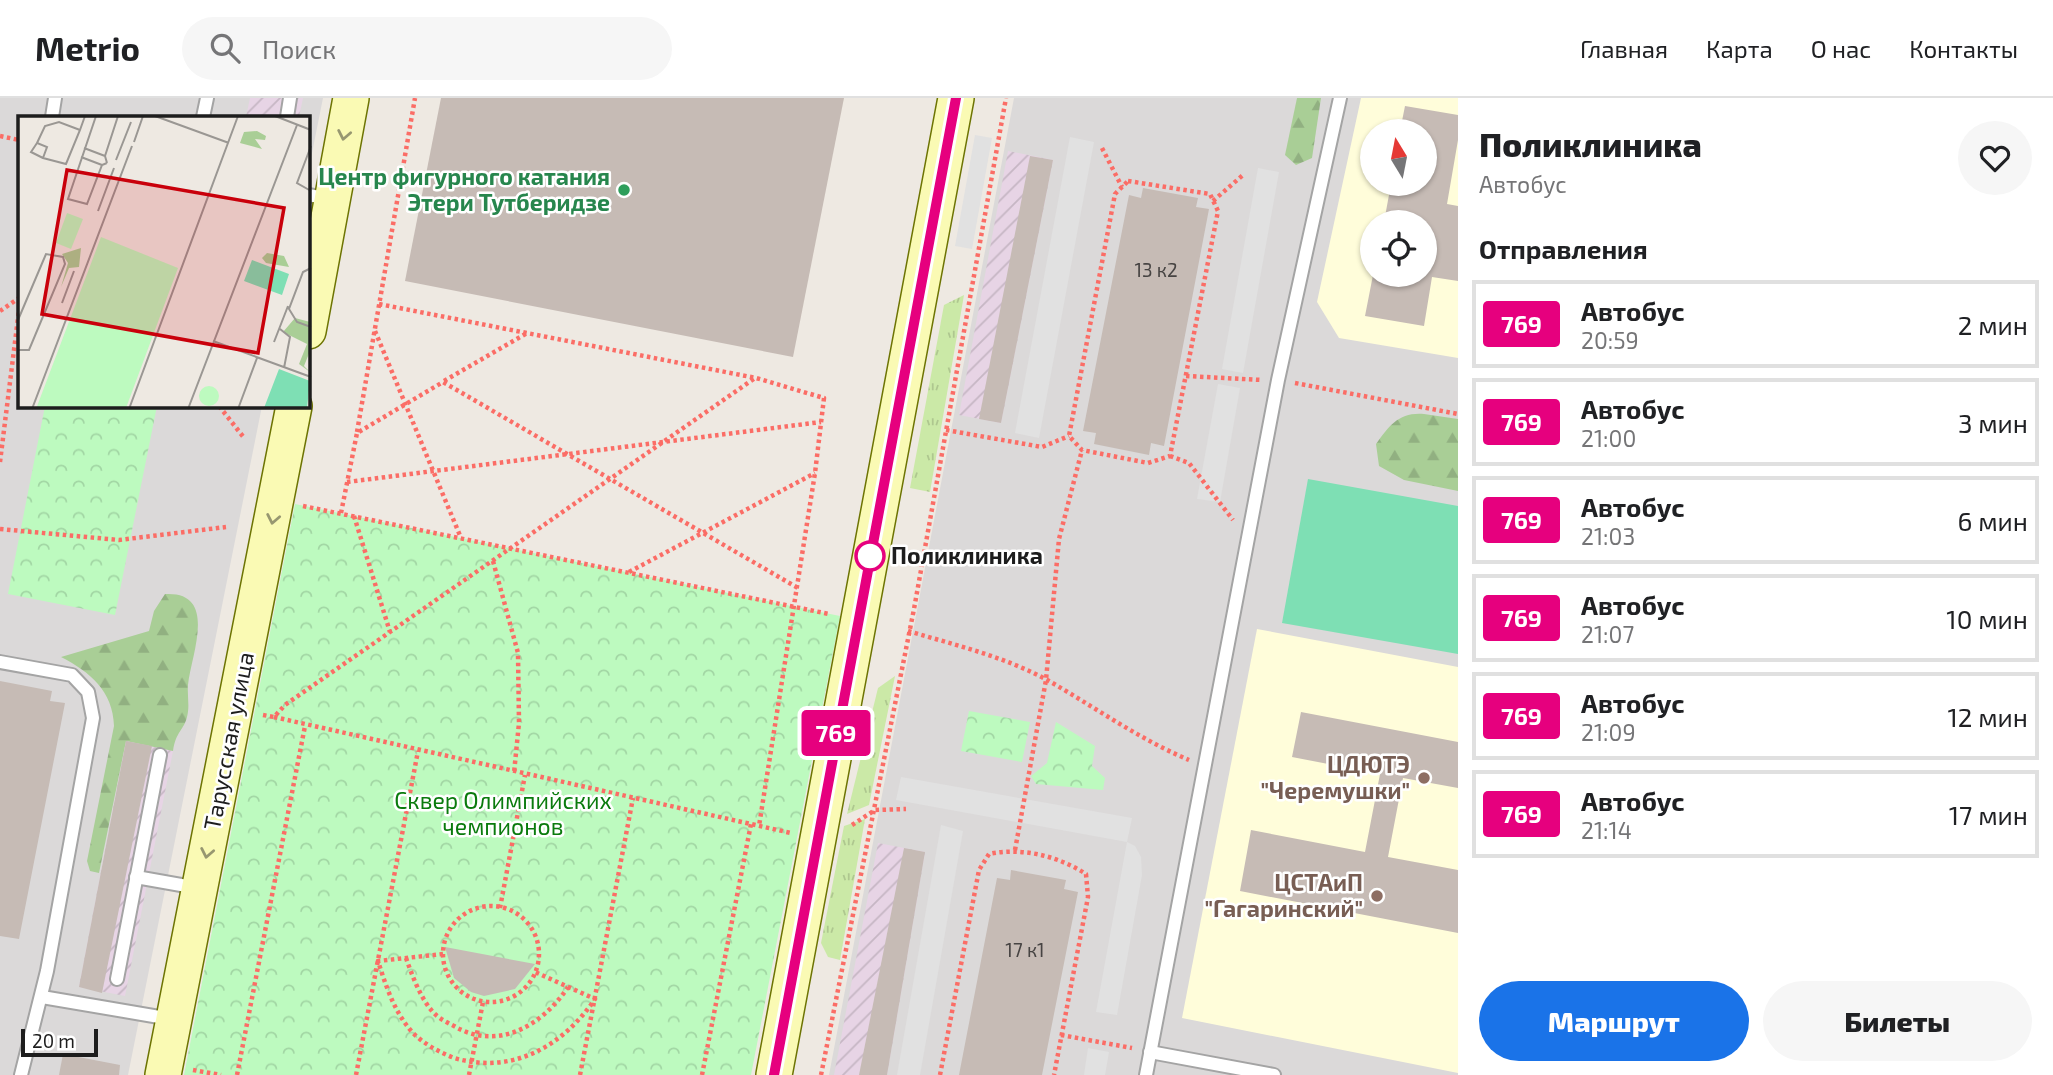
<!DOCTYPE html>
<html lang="ru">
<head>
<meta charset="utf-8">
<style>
  :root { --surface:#fff; --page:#f6f6f6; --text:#202124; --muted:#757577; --line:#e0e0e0; --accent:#1a73e8 }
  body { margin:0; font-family:"Exo 2",sans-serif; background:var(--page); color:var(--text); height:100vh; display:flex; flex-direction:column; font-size:26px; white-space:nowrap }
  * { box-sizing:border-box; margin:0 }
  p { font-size:23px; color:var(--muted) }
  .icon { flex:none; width:38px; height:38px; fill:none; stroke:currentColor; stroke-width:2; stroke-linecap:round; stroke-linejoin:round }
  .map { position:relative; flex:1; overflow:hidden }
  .sheet { display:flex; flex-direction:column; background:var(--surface); width:595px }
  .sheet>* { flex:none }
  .badge { padding:0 14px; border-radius:5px; font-size:24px; line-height:46px }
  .needle { width:46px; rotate:350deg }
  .buttons { position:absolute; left:1360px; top:21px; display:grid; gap:14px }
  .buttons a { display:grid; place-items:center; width:77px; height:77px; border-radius:50%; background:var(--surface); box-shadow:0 2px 5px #0004; font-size:35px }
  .scale { position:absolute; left:21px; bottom:18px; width:77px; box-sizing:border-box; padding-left:7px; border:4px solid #1d1d1d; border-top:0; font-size:19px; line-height:24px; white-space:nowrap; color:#1d1d1d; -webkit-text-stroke:5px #fff; paint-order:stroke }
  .map>.badge { position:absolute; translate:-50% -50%; box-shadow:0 0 0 4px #fff }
  h2 { padding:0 21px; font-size:26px; line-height:63px }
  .round { display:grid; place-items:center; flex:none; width:74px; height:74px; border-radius:37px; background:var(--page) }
  .headline { display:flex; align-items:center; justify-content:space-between; height:119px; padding:0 21px }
  h1 { font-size:33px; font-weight:800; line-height:52px }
  .button { display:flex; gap:14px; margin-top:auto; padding:14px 21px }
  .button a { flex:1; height:80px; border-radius:42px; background:var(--accent); color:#fff; font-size:28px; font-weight:800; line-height:80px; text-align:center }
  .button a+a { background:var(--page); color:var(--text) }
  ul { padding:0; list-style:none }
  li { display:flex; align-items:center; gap:21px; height:88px; margin:0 14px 10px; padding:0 7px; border:4px solid var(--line); border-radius:0px }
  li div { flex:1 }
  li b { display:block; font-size:26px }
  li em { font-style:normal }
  li .badge { min-width:77px; font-weight:700; text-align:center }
  header { display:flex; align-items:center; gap:42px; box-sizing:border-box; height:98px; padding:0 35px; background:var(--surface); border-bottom:2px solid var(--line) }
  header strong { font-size:33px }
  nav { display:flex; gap:38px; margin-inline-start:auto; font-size:24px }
  .search { width:490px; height:63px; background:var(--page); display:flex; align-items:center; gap:18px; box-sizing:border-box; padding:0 24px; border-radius:38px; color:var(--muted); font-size:26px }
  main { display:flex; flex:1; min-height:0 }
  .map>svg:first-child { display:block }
</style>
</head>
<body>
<header>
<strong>Metrio</strong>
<div class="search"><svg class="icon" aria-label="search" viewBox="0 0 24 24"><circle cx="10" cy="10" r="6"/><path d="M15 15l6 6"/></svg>Поиск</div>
<nav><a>Главная</a><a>Карта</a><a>О нас</a><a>Контакты</a></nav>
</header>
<main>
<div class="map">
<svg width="1458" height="977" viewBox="0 0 1458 977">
  <defs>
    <pattern id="industrial-furrows" width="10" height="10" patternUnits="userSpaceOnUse" patternTransform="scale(1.75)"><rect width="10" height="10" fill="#e7d4e5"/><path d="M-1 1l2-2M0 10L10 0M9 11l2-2" fill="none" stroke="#c6b6c4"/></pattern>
    <pattern id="grass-tufts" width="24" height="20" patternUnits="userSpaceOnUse" patternTransform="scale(1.75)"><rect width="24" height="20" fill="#cbe9a7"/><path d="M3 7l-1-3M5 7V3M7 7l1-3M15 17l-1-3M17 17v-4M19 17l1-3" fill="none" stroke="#aec78f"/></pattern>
    <pattern id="forest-firs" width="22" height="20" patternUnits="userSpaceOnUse" patternTransform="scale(1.75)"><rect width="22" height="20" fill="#a9ce96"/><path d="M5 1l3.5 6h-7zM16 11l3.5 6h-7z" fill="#91b081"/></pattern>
    <pattern id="park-crowns" width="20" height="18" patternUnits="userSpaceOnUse" patternTransform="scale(1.75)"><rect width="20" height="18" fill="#bdfabf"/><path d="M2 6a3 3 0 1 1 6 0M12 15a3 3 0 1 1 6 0" fill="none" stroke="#a2d6a4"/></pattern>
  </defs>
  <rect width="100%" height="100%" fill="#eee9e2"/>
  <g fill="#dbd9d9" fill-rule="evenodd">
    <path d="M0 0H323L308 75V19H19V308H262L128 977H0Z"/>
    <path d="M1014 0H1458V977H829ZM1372 33H1424V86H1372ZM1372 124H1424V177H1372Z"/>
  </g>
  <g fill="url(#industrial-furrows)">
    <path d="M250 0H303L299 19H246Z"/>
    <path d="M1008 53 1053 62 1001 325 959 317Z"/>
    <path d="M126 643 173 653 125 898 79 889Z"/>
    <path d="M878 745 925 754 887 977H834Z"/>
  </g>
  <g fill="#fffdda" fill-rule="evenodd">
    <path d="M1361 0H1458V260L1339 240 1317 204ZM1372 33H1424V86H1372ZM1372 124H1424V177H1372Z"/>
    <path d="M1257 531 1458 569V975L1182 920Z"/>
  </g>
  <g fill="url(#grass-tufts)">
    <path d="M964 197 930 394 910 390 944 207Z"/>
    <path d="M895 578 869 707 847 716 878 590Z"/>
    <path d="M865 721 840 862 828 859 821 845 844 728Z"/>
  </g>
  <g fill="url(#forest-firs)">
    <path d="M1297 0H1321L1312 60 1296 67 1285 57Z"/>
    <path d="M1424 316 1458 321V393L1404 382 1379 368 1376 346C1390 327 1399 314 1424 316Z"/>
    <path d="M165 496C219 493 191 557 188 587 187 597 190 608 187 619 184 632 176 633 173 653L126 643 99 775 90 773 87 763 114 628C113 593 90 574 61 559L149 533 154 513Z"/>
  </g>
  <g fill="url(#park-crowns)">
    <path d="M45 308H157L115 517 8 496Z"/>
    <path d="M295 406 840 518 751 977H184Z"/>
    <path d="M969 613 1030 624 1022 664 961 653Z"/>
    <path d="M1056 624 1095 648 1092 668 1105 680 1103 692 1036 686 1031 678 1047 665Z"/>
  </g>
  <path fill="#7edfb4" d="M1308 381 1458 408V556L1282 525Z"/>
  <g fill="#e1e1e1">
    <path d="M975 37 992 40 972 151 955 148Z"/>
    <path d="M1070 39 1094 44 1039 340 1015 335Z"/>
    <path d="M1258 70 1279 74 1243 275 1222 271Z"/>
    <path d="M1218 286 1240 290 1220 404 1197 401Z"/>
    <path d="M901 679 1132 720 1127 744 1135 748 1141 759 1142 777 1117 917 1096 914 1127 744 896 702Z"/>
    <path d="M941 727 963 733 920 977H897Z"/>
    <path d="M1088 950 1109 954 1105 977H1084Z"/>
  </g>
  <g fill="#c6bbb5">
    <path d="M441 0H844L793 259 405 183Z"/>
    <path d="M1405 8 1458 17V42L1447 106 1458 108V183L1432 179 1424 228 1365 218 1373 177H1424V124H1384L1391 86H1424V33H1400Z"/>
    <path d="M1030 58 1053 62 1001 325 979 321Z"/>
    <path d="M1143 90 1198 100 1196 109 1209 111 1164 348 1151 345 1149 357 1094 346 1096 335 1083 333 1129 97 1141 100Z"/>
    <path d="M0 583 52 593 50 603 65 605 19 841 0 838Z"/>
    <path d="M1301 614 1458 644V690L1403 680 1388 759 1458 772V835L1240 793 1251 732 1365 754 1380 676 1292 659Z"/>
    <path d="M126 643 152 648 102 895 79 889Z"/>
    <path d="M904 750 925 754 887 977H859Z"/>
    <path d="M1011 772 1066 782 1064 791 1078 794 1042 977H959L997 780 1010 782Z"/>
    <path d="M445 849 535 866 515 891 484 898 471 894 454 880Z"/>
    <path d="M63 956 120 967 119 977H59Z"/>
  </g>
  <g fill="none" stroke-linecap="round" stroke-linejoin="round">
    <defs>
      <g id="lane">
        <path d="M52 19 55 0"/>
        <path d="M203 19 207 0"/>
        <path d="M287 19 290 0"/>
        <path d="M308 97 331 101"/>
        <path d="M0 564 72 577 88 594 93 620 47 873 21 977"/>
        <path d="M136 779 198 790"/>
        <path d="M117 881 160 657"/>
        <path d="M42 899 171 921"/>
        <path d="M1150 954 1274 977"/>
        <path d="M1146 977 1278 282 1340 0"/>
      </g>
      <g id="secondary">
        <path d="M308 233 351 0"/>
        <path d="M163 977 294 308"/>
        <path d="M774 977 956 0"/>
      </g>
    </defs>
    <use href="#lane" stroke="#a4a4a4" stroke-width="16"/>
    <use href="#secondary" stroke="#6d7403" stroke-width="38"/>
    <g stroke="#fb6d66" stroke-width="4.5" stroke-dasharray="3.5 3.5" stroke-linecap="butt">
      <path d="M0 38 19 42"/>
      <path d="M1102 50 1122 89"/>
      <path d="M1128 83 1210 96 1218 113 1170 358 1148 365 1082 352 1069 338 1115 96Z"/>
      <path d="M1213 103 1243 77"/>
      <path d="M379 206 756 280 824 300 815 375 759 728"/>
      <path d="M0 213 19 200"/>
      <path d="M375 233 461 440"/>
      <path d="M1186 278 1262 282"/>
      <path d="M444 283 527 235"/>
      <path d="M1295 285 1458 316"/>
      <path d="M219 308 245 341"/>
      <path d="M946 332 1042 349 1069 338"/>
      <path d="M357 334 415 0"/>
      <path d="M1170 358 1189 365 1233 422"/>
      <path d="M0 364 19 212"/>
      <path d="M347 384 821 324"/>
      <path d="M303 408 829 516"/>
      <path d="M341 415 357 335 443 284 798 490"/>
      <path d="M354 418 390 534"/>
      <path d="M0 431 119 442 226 429"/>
      <path d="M493 463 518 555 519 625 514 675"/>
      <path d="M629 474 815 375"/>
      <path d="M908 533C955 547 1006 559 1049 583 1096 610 1139 641 1189 662"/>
      <path d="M263 617 274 619 285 607 755 280"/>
      <path d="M274 619 791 735"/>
      <path d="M852 727 875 712 906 711"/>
      <path d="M1015 752 1046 582 1059 441 1082 352"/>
      <circle cx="491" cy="856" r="48"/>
      <path d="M500 810 525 677"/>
      <path d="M443 856 378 863C386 888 394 914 413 935 424 946 439 954 454 960 513 977 563 948 595 901L535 874"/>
      <path d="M406 860C412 877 420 899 432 913 438 920 446 924 454 928 498 954 543 927 568 889"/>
      <path d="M1061 937 1132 950"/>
      <path d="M193 972 221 977"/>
      <path d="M237 977 305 628"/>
      <path d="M356 977 418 653"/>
      <path d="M469 977 483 904"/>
      <path d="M580 977 633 700"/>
      <path d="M702 977 751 726"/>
      <path d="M821 977 914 511 1006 0"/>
      <path d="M940 977 979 772 989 756C1022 749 1058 758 1086 776L1088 799 1054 977"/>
    </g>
    <use href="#lane" stroke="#fff" stroke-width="12"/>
    <use href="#secondary" stroke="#fafab4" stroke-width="35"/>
  </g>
  <defs><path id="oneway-chevron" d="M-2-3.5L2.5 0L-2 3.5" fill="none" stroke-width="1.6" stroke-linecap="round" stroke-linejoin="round" transform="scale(1.75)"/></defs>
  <g stroke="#979770">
    <use href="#oneway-chevron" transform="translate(344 37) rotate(101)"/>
    <use href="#oneway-chevron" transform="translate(273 421) rotate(101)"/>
    <use href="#oneway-chevron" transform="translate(207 755) rotate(101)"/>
  </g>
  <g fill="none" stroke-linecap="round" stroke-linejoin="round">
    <defs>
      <path id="line" d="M774 977 956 0"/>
    </defs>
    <use href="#line" stroke="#fff" stroke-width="16"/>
    <use href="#line" stroke="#e6007e" stroke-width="10"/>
  </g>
  <circle fill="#2e9e5b" stroke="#fff" stroke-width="2.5" cx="624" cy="92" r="7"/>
  <circle fill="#fff" stroke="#e6007e" stroke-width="3.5" cx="870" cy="458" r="14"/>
  <g fill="#8d6e63" stroke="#fff" stroke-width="2.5">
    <circle cx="1424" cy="680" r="7"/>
    <circle cx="1377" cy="798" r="7"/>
  </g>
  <g text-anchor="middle" stroke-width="5" stroke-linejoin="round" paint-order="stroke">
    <g font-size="19" fill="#474443">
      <text x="1156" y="179">13 к2</text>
      <text x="1025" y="859">17 к1</text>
    </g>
    <g font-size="23" font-weight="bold" fill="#27864d" stroke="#fff" text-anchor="end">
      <text x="610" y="87">Центр фигурного катания<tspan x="610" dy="26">Этери Тутберидзе</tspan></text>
    </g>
    <g font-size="23" font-weight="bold" fill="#1d1d1d" stroke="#fff" text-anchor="start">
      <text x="891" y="466">Поликлиника</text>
    </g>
    <g font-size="23" fill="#1d1d1d" stroke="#fff">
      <text transform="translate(229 643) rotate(-79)" y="8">Тарусская улица</text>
    </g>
    <g font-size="23" font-weight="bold" fill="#785e54" stroke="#fff" text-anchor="end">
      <text x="1410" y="675">ЦДЮТЭ<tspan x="1410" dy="26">"Черемушки"</tspan></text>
      <text x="1363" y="793">ЦСТАиП<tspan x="1363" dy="26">"Гагаринский"</tspan></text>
    </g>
    <g font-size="23" fill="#0a7b0d" stroke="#fff">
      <text x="503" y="711">Сквер Олимпийских<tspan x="503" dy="26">чемпионов</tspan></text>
    </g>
  </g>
  <g transform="translate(18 18)">
    <rect width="292" height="292" fill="#eee9e2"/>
    <path d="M239 15 248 20 247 24 237 23 244 33 222 27 226 16ZM63 132 61 151 51 152 43 171 50 147 44 138ZM249 137 266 140 271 151 248 147 244 142ZM277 202 292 206V235L286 250 292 256 281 248 289 228 265 216Z" fill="#a9ce96"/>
    <path d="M49 97 65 103 53 133 38 127ZM83 121 160 152 108 292 18 293ZM181 280a10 10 0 1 1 20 0a10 10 0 1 1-20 0Z" fill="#bdfabf"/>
    <path d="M234 144 271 158 264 179 226 165ZM261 253 292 265 289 292H246Z" fill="#7edfb4"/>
    <path fill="none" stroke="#9a9793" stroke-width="2" d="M78 0 50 83 69 88 84 49 89 47M137 0 211 27M257 0 293 14M62 14 41 6 27 10 19 27 29 31 25 42 48 48 62 14 67 0M116 26 125 0M19 27 13 36 25 42M293 30 279 67 293 75M66 32 87 40M63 41 84 49M98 44 113 6M89 47 87 40 100 0M80 95 96 52M293 152 285 156 271 193 279 206 293 211M44 187 56 155M0 204 28 138 45 141 47 148 11 234H0M262 213 272 221 266 252M195 225 293 261M256 226 270 190M14 293 114 30M111 293 220 0M170 293 279 9M220 293 239 242"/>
    <path fill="#c9000b" fill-opacity="0.15" stroke="#c9000b" stroke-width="3.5" d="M49 54 266 92 240 237 24 198Z"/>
    <rect width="292" height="292" fill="none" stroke="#1d1d1d" stroke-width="3.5"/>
  </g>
</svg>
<div class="buttons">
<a><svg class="needle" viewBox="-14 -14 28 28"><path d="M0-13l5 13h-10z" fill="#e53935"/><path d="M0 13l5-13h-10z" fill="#757577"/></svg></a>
<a><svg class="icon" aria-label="locate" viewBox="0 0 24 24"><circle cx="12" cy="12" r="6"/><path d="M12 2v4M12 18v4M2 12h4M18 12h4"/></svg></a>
</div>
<div class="scale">20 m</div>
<b class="badge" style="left:836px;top:635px;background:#e6007e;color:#fff">769</b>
</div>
<section class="sheet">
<div class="headline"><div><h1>Поликлиника</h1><p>Автобус</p></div><a class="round"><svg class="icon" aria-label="heart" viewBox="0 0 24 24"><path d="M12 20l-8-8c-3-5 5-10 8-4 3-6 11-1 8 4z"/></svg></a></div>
<h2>Отправления</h2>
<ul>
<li><span class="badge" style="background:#e6007e;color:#fff">769</span><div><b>Автобус</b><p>20:59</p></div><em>2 мин</em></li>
<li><span class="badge" style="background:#e6007e;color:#fff">769</span><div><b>Автобус</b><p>21:00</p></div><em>3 мин</em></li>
<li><span class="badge" style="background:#e6007e;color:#fff">769</span><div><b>Автобус</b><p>21:03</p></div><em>6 мин</em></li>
<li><span class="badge" style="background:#e6007e;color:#fff">769</span><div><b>Автобус</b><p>21:07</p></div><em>10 мин</em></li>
<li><span class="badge" style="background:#e6007e;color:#fff">769</span><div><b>Автобус</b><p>21:09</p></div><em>12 мин</em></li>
<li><span class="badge" style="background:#e6007e;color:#fff">769</span><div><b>Автобус</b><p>21:14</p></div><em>17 мин</em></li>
</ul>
<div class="button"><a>Маршрут</a><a>Билеты</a></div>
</section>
</main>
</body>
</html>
